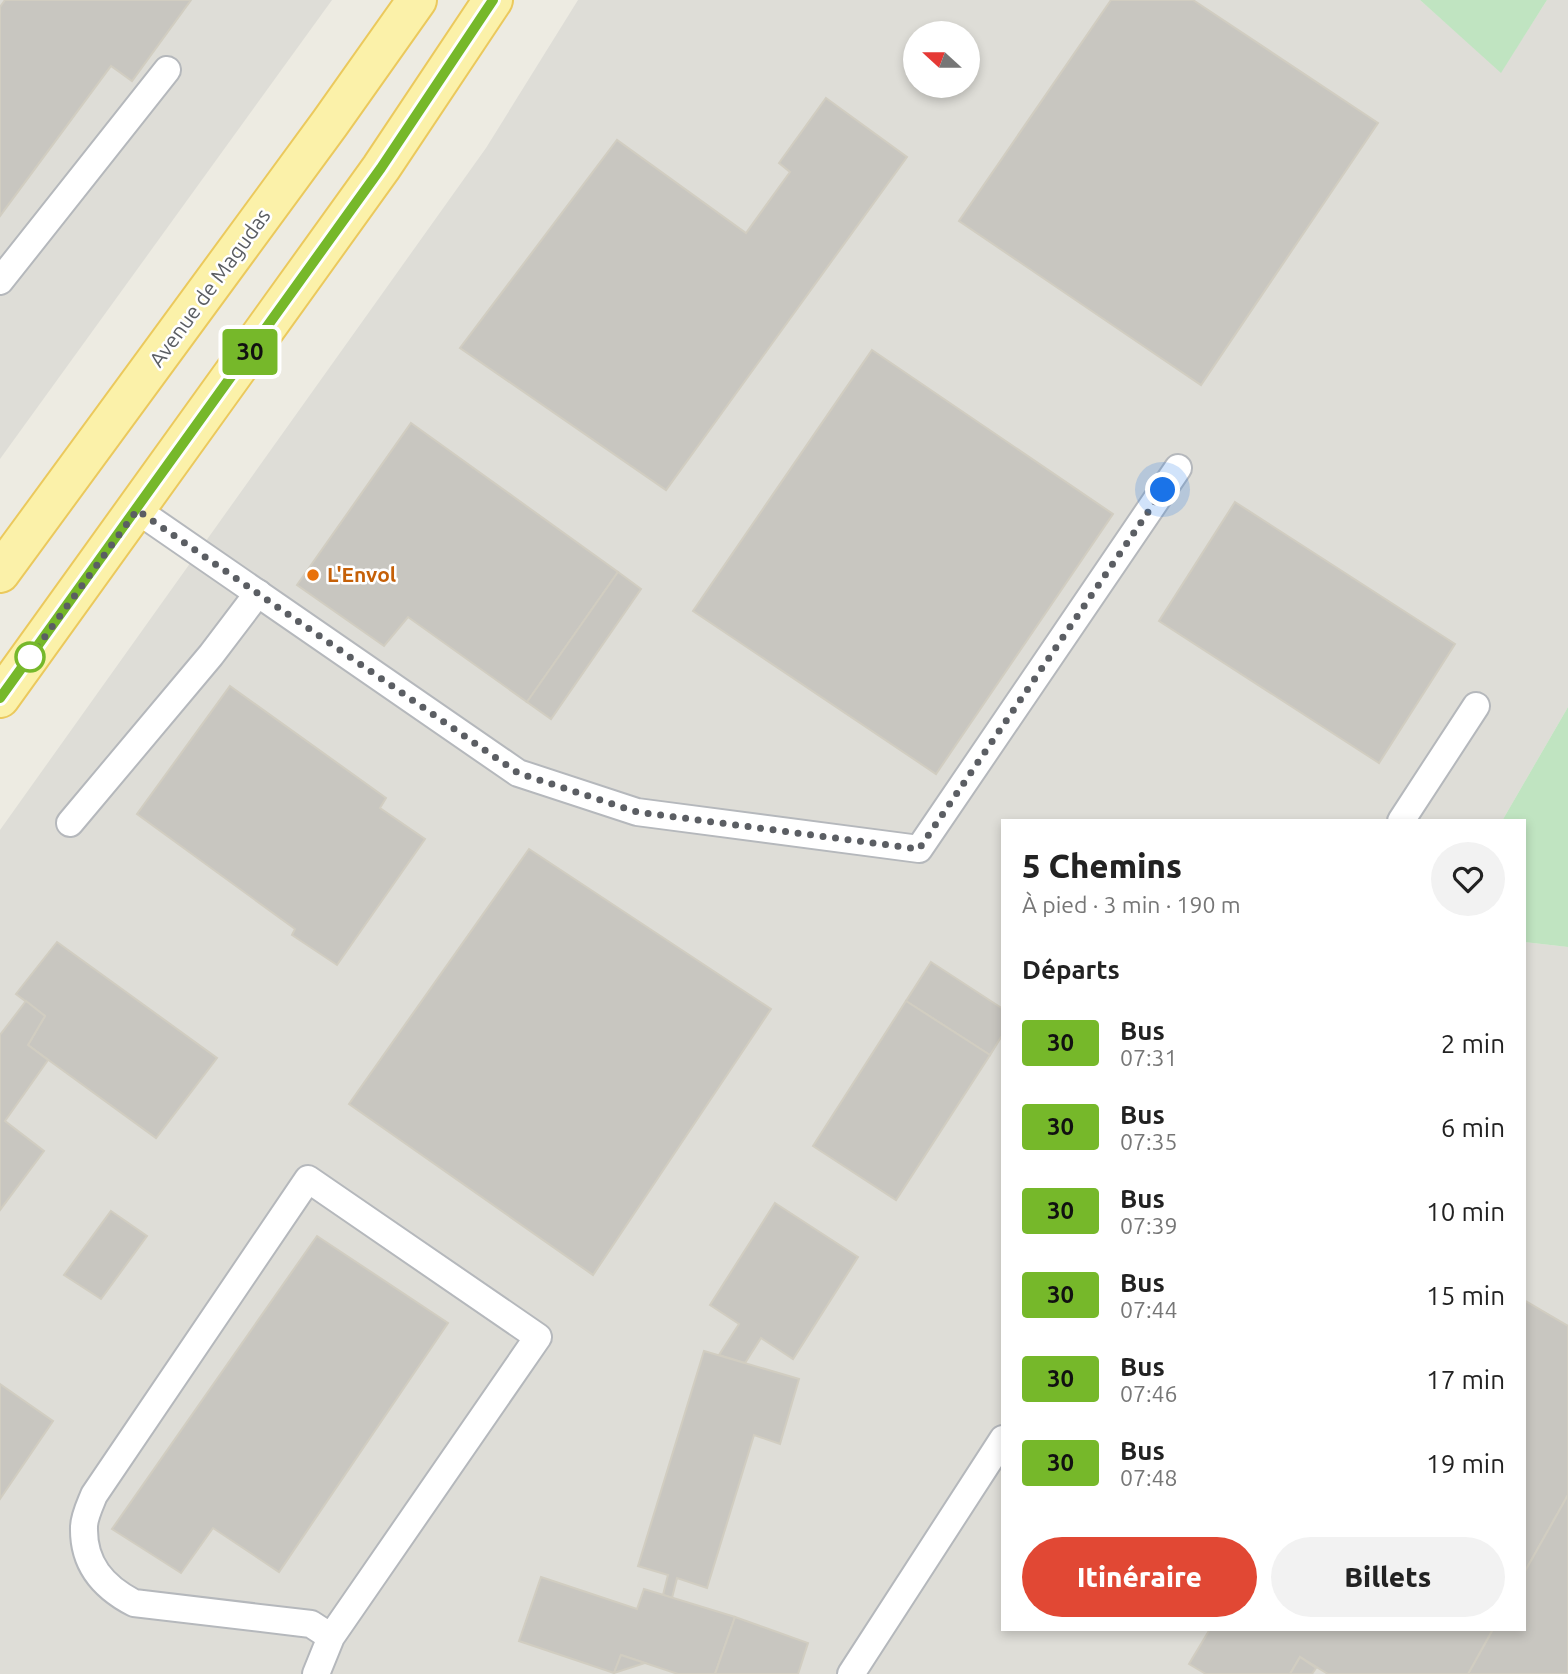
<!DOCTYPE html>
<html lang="fr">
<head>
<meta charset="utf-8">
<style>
  :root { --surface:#fff; --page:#f2f2f2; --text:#222; --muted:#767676; --accent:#e14834 }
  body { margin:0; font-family:Ubuntu,sans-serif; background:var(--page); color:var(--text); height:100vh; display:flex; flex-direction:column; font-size:26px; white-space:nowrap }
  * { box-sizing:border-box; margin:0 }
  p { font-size:23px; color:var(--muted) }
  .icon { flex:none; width:38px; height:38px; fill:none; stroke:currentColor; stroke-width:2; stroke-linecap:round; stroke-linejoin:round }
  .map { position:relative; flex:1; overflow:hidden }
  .panel { position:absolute; left:1001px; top:819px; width:525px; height:812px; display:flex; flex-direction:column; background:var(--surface); border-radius:0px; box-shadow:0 4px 10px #0003 }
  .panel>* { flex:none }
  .badge { padding:0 14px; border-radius:5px; font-size:24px; line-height:46px }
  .needle { width:46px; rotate:291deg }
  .tools { position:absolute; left:903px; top:21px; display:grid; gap:14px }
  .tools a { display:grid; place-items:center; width:77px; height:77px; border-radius:50%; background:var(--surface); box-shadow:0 4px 10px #0003; font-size:35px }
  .you { position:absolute; width:35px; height:35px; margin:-18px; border:5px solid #fff; border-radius:50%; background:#1a73e8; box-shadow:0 0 0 10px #1a73e833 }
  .map>.badge { position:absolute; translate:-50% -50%; box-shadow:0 0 0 4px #fff }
  h2 { padding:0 21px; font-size:26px; line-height:63px }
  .round { display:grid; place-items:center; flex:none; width:74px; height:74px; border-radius:37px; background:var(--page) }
  .head { display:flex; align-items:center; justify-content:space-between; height:119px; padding:0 21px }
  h1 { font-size:33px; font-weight:800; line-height:52px }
  .primary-button { display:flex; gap:14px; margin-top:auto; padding:14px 21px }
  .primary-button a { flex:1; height:80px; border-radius:42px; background:var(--accent); color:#fff; font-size:28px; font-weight:800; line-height:80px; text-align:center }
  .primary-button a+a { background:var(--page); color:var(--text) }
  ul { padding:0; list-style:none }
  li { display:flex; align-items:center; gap:21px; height:84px; padding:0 21px }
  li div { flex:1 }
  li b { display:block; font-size:26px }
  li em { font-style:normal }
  li .badge { min-width:77px; font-weight:700; text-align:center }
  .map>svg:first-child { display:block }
</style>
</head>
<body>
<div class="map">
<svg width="1568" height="1674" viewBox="0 0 1568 1674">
  <rect width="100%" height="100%" fill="#edebe2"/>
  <g fill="#deddd7" fill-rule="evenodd">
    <path d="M0 0H332L0 459Z"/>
    <path d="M578 0H1420L1501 72 1547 0H1568V707L1502 821H1003V1629H1524V942L1568 947V1674H0V830L486 148ZM915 33H968V86H915Z"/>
  </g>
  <g fill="#c0e4c1">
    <path d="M1420 0H1547L1501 73Z"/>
    <path d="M1568 707V947L1524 942V821H1502Z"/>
  </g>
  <g fill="#c8c6c0" stroke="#d1cdc1" stroke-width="2">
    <path d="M5 0H191L132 81 111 66 0 216V7Z"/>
    <path d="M1111 0H1193L1378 123 1201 385 959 221Z"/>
    <path d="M826 98 907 157 666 490 460 348 617 140 746 233 790 172 779 163Z"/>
    <path d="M872 350 1113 514 936 774 693 611Z"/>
    <path d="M411 423 618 572 527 702 408 617 384 646 297 585Z"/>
    <path d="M1235 502 1455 644 1379 763 1159 621Z"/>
    <path d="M618 572 641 589 551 719 527 702Z"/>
    <path d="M230 686 386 798 380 808 425 839 337 965 292 935 295 929 137 814Z"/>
    <path d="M529 849 771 1009 593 1275 349 1104Z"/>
    <path d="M57 942 217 1058 156 1138 28 1045 45 1016 16 994Z"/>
    <path d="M931 962 1003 1009V1034L990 1055 906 1001Z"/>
    <path d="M26 1001 45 1016 28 1045 48 1060 5 1121 44 1151 0 1210V1035Z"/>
    <path d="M906 1001 990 1055 896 1200 813 1146Z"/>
    <path d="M775 1203 858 1257 793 1359 761 1338 745 1363 719 1355 739 1324 710 1305Z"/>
    <path d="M111 1211 147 1236 101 1299 64 1275Z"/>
    <path d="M317 1236 448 1323 279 1572 213 1528 181 1573 112 1529Z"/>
    <path d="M1524 1300 1568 1326V1495L1524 1573Z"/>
    <path d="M704 1351 799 1379 780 1444 754 1435 707 1588 677 1578 672 1598 663 1595 668 1575 638 1566Z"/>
    <path d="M0 1384 53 1421 0 1499Z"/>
    <path d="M1568 1495V1674H1468L1493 1629H1524V1573Z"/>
    <path d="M541 1577 637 1609 644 1589 735 1617 715 1674H678L621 1655 614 1673 519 1641Z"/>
    <path d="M735 1617 808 1643 798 1674H715Z"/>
    <path d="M1210 1629H1493L1468 1674H1328L1300 1657 1290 1674H1206L1189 1664Z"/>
    <path d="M621 1655 645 1663 614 1673Z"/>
    <path d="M1300 1657 1316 1668 1312 1674H1290Z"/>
  </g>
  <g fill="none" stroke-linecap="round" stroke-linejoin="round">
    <defs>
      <g id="service">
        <path d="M0 281 167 70"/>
        <path d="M137 510 518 773 637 812 919 849 1178 468"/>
        <path d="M1401 821 1476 706"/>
        <path d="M70 823 211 655 258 593"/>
        <path d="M316 1674 331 1637 538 1337 308 1179 94 1495C90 1505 84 1517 84 1527 83 1564 103 1587 134 1603L311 1624 331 1637"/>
        <path d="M851 1674 1003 1439"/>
      </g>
      <g id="primary">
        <path d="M0 573 330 123 417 0"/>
        <path d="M0 698 381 168 493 0"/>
      </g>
    </defs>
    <use href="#service" stroke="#b5b8bc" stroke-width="30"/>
    <use href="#primary" stroke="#ebc95d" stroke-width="42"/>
    <use href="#service" stroke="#fff" stroke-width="26"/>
    <use href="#primary" stroke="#fbf1a9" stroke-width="38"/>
  </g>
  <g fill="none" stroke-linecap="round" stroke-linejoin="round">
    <defs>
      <path id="line" d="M0 698 381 168 493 0"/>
    </defs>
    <use href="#line" stroke="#fff" stroke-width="16"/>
    <use href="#line" stroke="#76b82a" stroke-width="10"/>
    <path stroke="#5b5e63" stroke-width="7" stroke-dasharray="0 12.6" d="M30 657 137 510 518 773 637 812 919 849 1163 490"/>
  </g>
  <circle fill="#e8710a" stroke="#fff" stroke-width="2.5" cx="313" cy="575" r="7"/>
  <circle fill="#fff" stroke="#76b82a" stroke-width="3.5" cx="30" cy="657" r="14"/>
  <g text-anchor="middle" stroke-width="5" stroke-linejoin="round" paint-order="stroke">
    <g font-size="21" fill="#5b5e63" stroke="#fff">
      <text transform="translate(210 288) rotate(-54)" y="7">Avenue de Magudas</text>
    </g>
    <g font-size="21" font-weight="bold" fill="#c56008" stroke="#fff" text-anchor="start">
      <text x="327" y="582">L'Envol</text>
    </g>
  </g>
</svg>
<div class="tools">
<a><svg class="needle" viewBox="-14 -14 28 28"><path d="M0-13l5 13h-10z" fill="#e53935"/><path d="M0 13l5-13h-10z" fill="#767676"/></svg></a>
</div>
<div class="you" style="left:1163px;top:490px"></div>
<b class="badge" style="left:250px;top:352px;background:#76b82a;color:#111">30</b>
<section class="panel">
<div class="head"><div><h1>5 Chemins</h1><p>À pied · 3 min · 190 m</p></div><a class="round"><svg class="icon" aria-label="heart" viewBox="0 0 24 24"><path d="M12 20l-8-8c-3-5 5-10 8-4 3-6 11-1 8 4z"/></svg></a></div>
<h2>Départs</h2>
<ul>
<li><span class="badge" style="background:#76b82a;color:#111">30</span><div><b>Bus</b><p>07:31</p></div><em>2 min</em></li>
<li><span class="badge" style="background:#76b82a;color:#111">30</span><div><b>Bus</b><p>07:35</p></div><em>6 min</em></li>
<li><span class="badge" style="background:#76b82a;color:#111">30</span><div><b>Bus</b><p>07:39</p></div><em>10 min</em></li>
<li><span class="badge" style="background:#76b82a;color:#111">30</span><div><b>Bus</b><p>07:44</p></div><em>15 min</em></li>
<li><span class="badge" style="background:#76b82a;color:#111">30</span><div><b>Bus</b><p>07:46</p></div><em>17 min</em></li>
<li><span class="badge" style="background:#76b82a;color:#111">30</span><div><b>Bus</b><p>07:48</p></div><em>19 min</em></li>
</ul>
<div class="primary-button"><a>Itinéraire</a><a>Billets</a></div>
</section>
</div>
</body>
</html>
